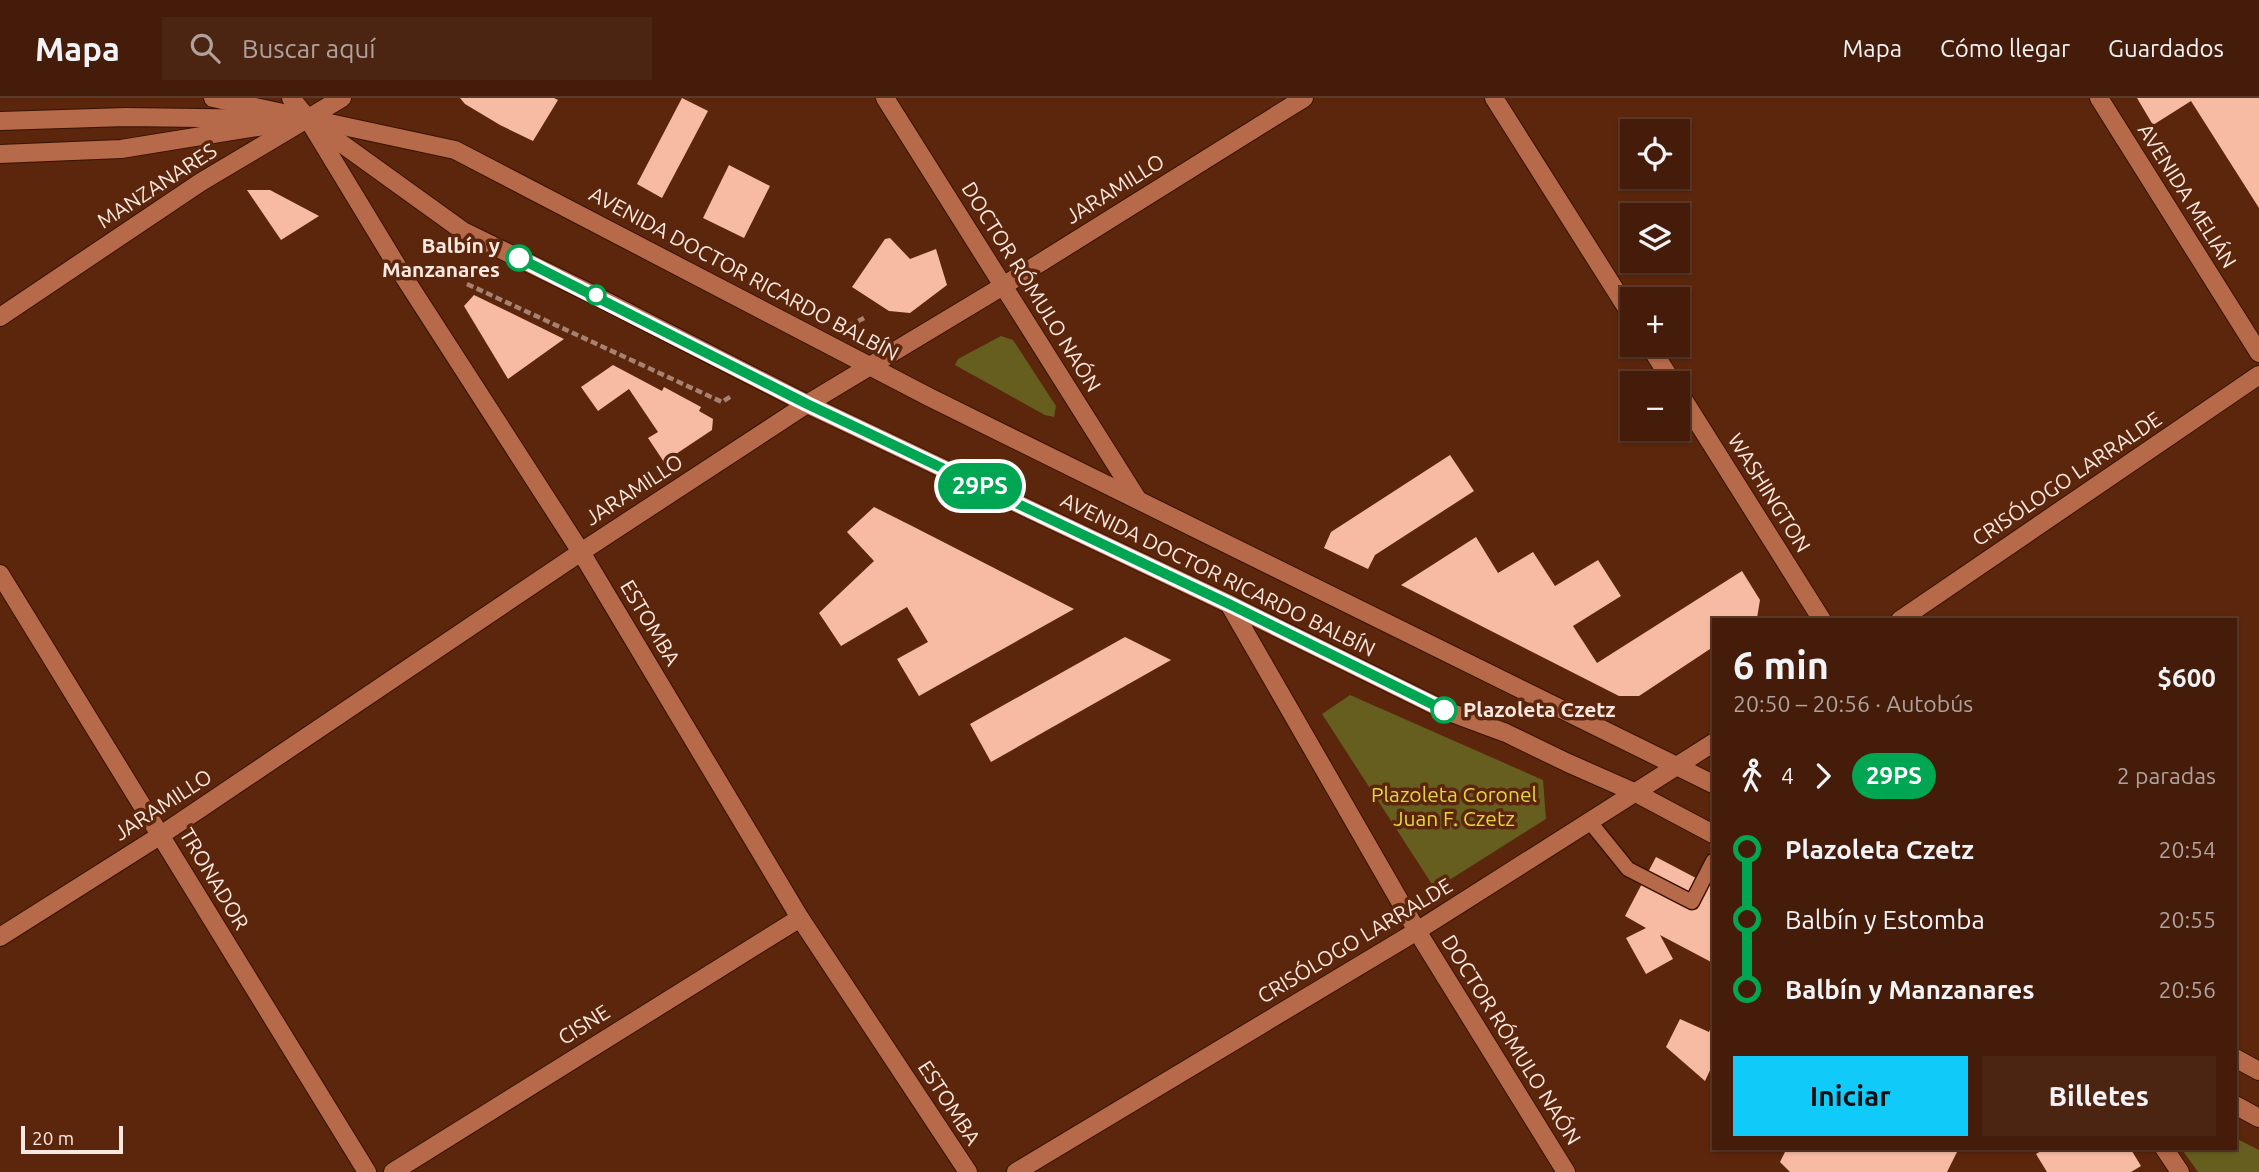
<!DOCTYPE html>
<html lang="es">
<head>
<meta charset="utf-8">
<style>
  :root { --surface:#441c09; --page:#4b2512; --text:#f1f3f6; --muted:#afa19c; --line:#5c3a2a; --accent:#10cafa }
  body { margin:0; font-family:Ubuntu,sans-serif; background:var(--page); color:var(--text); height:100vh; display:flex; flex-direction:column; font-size:26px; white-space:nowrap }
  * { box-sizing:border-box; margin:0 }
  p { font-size:23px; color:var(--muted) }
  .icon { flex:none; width:38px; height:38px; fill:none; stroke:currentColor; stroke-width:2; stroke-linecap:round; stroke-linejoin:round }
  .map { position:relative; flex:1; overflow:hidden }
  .panel { position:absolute; left:1712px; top:520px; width:525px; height:532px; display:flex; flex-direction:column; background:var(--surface); border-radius:0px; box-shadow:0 2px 5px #0004,0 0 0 2px var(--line) }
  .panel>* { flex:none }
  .badge { padding:0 14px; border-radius:23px; font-size:24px; line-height:46px }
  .fabs { position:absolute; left:1620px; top:21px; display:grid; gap:14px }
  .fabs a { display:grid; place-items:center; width:70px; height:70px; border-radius:0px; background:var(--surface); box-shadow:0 2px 5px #0004,0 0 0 2px var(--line); font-size:35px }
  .scale { position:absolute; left:21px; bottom:18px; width:102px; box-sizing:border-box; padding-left:7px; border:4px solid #fae8e1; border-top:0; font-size:19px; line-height:24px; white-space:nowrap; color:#fae8e1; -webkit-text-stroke:5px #5b260c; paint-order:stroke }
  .map>.badge { position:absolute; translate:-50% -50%; box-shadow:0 0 0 4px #fff }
  .legs { display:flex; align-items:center; gap:10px; height:77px; padding:0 21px; font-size:23px }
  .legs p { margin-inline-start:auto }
  .summary { display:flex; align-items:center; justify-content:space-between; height:119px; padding:0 21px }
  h1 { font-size:38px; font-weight:700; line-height:52px }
  .primary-button { display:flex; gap:14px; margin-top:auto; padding:14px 21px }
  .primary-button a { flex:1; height:80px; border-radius:0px; background:var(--accent); color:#111; font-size:28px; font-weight:700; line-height:80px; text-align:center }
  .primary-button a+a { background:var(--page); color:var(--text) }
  ul { padding:0 21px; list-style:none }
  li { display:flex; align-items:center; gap:24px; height:70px; font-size:26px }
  li i { display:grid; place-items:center; width:10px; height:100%; margin:0 9px; background:currentColor }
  li i::after { content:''; width:18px; height:18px; margin:-9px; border:5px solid; border-radius:50%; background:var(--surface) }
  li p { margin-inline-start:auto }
  li:first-child i { background:linear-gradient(#0000 50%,currentColor 0) }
  li:last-child i { background:linear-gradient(currentColor 50%,#0000 0) }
  header { display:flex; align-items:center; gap:42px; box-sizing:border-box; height:98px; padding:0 35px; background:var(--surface); border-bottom:2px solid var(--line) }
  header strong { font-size:33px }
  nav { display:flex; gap:38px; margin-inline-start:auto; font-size:24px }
  .search { width:490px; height:63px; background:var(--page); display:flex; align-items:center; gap:18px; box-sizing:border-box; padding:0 24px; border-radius:0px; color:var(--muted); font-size:26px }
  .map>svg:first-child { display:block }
</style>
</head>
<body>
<header>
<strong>Mapa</strong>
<div class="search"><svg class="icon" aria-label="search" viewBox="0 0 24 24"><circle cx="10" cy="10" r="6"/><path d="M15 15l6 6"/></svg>Buscar aquí</div>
<nav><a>Mapa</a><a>Cómo llegar</a><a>Guardados</a></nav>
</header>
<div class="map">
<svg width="2259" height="1074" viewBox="0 0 2259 1074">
  <rect width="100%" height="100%" fill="#5b260c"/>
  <g fill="#655e1f">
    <path d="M1001 238 1013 242 1056 308 1054 319 1045 317 955 267 958 261Z"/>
    <path d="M1350 597 1543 682 1546 721 1435 791 1322 616Z"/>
    <path d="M2235 1040 2259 1052V1074H2198L2181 1050H2235Z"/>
  </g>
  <g fill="#f7bba3">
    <path d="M460 0H554L558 2 533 43 500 27 465 6Z"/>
    <path d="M682 0 708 13 662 100 637 86Z"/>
    <path d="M2137 0H2259V110L2191 3 2153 27Z"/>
    <path d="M729 67 770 88 744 140 703 120Z"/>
    <path d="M247 92H270L319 118 281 142Z"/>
    <path d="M890 140 910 161 936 151 947 187 910 215 889 213 852 189 885 141Z"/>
    <path d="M474 197 564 241 508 281 464 208Z"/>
    <path d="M613 267 662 293 664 289 701 309 699 313 713 321 712 332 664 364 648 340 658 334 629 291 598 313 581 289Z"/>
    <path d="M1450 357 1474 393 1375 457 1368 471 1324 450 1331 434Z"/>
    <path d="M874 409 912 428 1074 511 919 598 897 561 928 544 907 509 841 548 819 515 874 463 847 434Z"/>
    <path d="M1476 439 1498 475 1533 454 1555 488 1598 462 1621 498 1573 528 1597 565 1742 473 1760 502 1757 520 1713 522V549L1639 598H1619L1401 487Z"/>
    <path d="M1125 539 1171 562 991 664 970 626Z"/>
    <path d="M1656 759 1713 789V865L1660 837 1673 861 1646 876 1626 840 1646 830 1625 818Z"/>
    <path d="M1680 921 1709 934 1713 925V966L1705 983 1666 949Z"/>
    <path d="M1787 1050H1959L1947 1074H1790L1780 1064Z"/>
    <path d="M2046 1050H2130L2141 1068 2131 1074H2047L2036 1056Z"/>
  </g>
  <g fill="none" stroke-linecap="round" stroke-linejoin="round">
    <defs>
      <path id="lane" d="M1590 724 1628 771 1692 804 1713 763"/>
      <g id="street">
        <path d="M291 0 308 21 402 176 581 454 800 820 968 1074"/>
        <path d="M885 0 1138 402"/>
        <path d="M1494 0 1633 220"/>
        <path d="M0 56 121 51 276 26"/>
        <path d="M0 219 201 84 342 0"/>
        <path d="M1649 247 1673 285"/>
        <path d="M1678 293 1822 522"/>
        <path d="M0 476 367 1074"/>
        <path d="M1229 506 1417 833 1566 1074"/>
        <path d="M0 839 161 737 581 454 807 306 1003 188 1304 0"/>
        <path d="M2164 1050 2180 1074"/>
        <path d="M393 1074 800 820"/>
      </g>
      <g id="secondary">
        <path d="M213 0 455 52 929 299 1713 686"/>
        <path d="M2099 0 2259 255"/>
        <path d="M0 23 126 19 269 21"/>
        <path d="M313 25 463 133 594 197 807 306 1229 506 1444 612 1506 635 1568 665 1636 695 1713 736"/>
        <path d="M1900 522 2259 277"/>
        <path d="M2235 960 2259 973"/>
        <path d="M2235 1007 2259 1020"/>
        <path d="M1016 1074 1417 833 1713 645"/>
      </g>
    </defs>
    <use href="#lane" stroke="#371202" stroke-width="17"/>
    <use href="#street" stroke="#371202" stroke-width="20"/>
    <use href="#secondary" stroke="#371202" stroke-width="20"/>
    <g stroke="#a78272" stroke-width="4.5" stroke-dasharray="7 3.5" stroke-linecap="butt">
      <path d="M467 186 722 304 733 297"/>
      <path d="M849 228 864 220"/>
    </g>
    <use href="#lane" stroke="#b66a49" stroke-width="14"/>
    <use href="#street" stroke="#b66a49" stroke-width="18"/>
    <use href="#secondary" stroke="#b66a49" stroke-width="18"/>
  </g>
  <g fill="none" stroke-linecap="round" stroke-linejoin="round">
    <defs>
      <path id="line-1" d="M519 160 807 306 1229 506 1444 612"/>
    </defs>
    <use href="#line-1" stroke="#fff" stroke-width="16"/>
    <use href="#line-1" stroke="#00a651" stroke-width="10"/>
  </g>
  <g fill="#fff" stroke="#00a651" stroke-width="3.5">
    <circle cx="519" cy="160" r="12"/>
    <circle cx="596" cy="197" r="9"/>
    <circle cx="1444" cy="612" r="12"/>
  </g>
  <g text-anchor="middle" stroke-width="7" stroke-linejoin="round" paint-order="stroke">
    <g font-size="21" fill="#fae8e1" stroke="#5b260c">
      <text transform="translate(157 88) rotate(-33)" y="7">MANZANARES</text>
      <text transform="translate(1115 91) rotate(-32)" y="7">JARAMILLO</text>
      <text transform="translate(2187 98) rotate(58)" y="7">AVENIDA MELIÁN</text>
      <text transform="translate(744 176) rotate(28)" y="7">AVENIDA DOCTOR RICARDO BALBÍN</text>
      <text transform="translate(1031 189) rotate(58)" y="7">DOCTOR RÓMULO NAÓN</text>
      <text transform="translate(2067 381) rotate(-34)" y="7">CRISÓLOGO LARRALDE</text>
      <text transform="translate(634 392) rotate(-33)" y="7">JARAMILLO</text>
      <text transform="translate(1769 395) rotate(58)" y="7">WASHINGTON</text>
      <text transform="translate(1218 477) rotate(26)" y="7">AVENIDA DOCTOR RICARDO BALBÍN</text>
      <text transform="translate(650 525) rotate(59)" y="7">ESTOMBA</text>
      <text transform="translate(163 707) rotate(-33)" y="7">JARAMILLO</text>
      <text transform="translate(214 781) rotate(59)" y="7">TRONADOR</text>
      <text transform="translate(1355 843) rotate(-31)" y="7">CRISÓLOGO LARRALDE</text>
      <text transform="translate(584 927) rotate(-32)" y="7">CISNE</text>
      <text transform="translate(1511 942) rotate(58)" y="7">DOCTOR RÓMULO NAÓN</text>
      <text transform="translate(949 1005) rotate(57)" y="7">ESTOMBA</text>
    </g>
    <g font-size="21" font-weight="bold" fill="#fae8e1" stroke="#5b260c" text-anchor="end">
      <text x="500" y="155">Balbín y<tspan x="500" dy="24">Manzanares</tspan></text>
      <text x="1463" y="619" text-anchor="start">Plazoleta Czetz</text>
    </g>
    <g font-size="21" fill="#e4d544" stroke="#5b260c">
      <text x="1454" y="704">Plazoleta Coronel<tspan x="1454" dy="24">Juan F. Czetz</tspan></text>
    </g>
  </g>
</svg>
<div class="fabs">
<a><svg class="icon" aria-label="locate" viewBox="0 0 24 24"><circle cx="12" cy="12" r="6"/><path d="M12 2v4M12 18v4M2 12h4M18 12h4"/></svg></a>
<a><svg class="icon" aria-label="layers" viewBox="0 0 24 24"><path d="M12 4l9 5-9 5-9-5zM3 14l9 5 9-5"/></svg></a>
<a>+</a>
<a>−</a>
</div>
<div class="scale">20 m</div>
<b class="badge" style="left:980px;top:388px;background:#00a651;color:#fff">29PS</b>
<section class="panel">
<div class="summary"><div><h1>6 min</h1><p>20:50 – 20:56 · Autobús</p></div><b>$600</b></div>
<div class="legs"><svg class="icon" aria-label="walk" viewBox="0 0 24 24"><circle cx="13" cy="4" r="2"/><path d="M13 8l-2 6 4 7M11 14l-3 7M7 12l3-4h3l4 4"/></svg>4<svg class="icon" aria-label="forward" viewBox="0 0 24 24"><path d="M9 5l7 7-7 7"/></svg><b class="badge" style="background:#00a651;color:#fff">29PS</b><p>2 paradas</p></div>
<ul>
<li><i style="color:#00a651"></i><b>Plazoleta Czetz</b><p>20:54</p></li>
<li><i style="color:#00a651"></i><span>Balbín y Estomba</span><p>20:55</p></li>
<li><i style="color:#00a651"></i><b>Balbín y Manzanares</b><p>20:56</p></li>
</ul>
<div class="primary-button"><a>Iniciar</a><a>Billetes</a></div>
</section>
</div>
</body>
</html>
